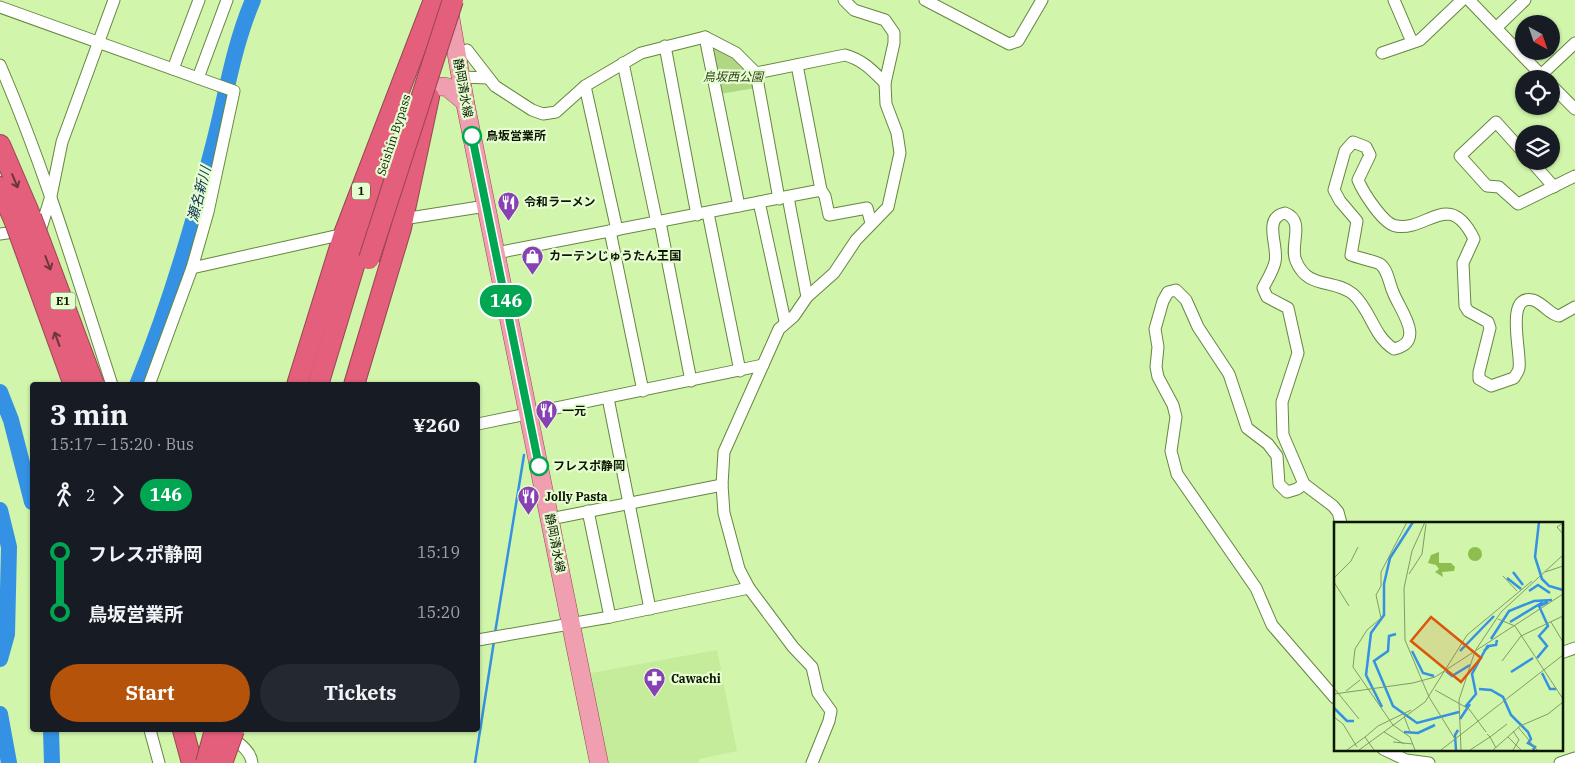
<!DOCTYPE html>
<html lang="en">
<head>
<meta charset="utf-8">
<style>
  :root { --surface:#171b24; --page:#242831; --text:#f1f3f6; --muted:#9ea1a6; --accent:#b45309 }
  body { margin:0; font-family:"IBM Plex Serif","Noto Sans JP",serif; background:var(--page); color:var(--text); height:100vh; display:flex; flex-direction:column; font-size:19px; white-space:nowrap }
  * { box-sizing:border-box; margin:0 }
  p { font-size:16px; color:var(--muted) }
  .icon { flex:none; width:28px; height:28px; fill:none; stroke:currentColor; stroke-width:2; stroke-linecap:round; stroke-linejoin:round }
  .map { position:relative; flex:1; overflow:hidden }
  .details { position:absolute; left:30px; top:382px; width:450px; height:350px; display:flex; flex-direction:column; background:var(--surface); border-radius:5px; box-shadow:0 1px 4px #0004 }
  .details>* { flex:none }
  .badge { padding:0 10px; border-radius:16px; font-size:18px; line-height:32px }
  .needle { width:32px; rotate:140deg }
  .controls { position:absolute; left:1515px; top:15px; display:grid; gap:10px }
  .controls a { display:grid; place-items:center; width:45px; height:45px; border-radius:50%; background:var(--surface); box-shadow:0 1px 4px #0004; font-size:25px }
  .map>.badge { position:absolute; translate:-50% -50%; box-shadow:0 0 0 2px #fff }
  .legs { display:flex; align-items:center; gap:8px; height:55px; padding:0 20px; font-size:16px }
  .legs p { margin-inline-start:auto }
  .headline { display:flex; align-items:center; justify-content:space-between; height:85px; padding:0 20px }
  h1 { font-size:28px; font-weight:700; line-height:38px }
  .action { display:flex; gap:10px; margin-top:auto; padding:10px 20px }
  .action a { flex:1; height:58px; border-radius:30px; background:var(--accent); color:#fff; font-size:20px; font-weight:700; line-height:58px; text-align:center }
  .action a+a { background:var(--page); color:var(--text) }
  ul { padding:0 20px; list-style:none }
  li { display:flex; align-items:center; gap:18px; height:60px; font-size:19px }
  li i { display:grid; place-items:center; width:8px; height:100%; margin:0 6px; background:currentColor }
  li i::after { content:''; width:12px; height:12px; margin:-6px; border:4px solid; border-radius:50%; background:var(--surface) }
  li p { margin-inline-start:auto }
  li:first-child i { background:linear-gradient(#0000 50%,currentColor 0) }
  li:last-child i { background:linear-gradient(currentColor 50%,#0000 0) }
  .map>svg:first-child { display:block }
</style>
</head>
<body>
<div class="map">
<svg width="1575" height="763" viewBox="0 0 1575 763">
  <rect width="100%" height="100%" fill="#d0f5ab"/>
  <path fill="#c4ec9a" d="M717 650 737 751 699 759V763H608L591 673Z"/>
  <path fill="#b0d884" d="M716 46C732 54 752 71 755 88L720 94 712 50Z"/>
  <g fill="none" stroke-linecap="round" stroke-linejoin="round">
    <g stroke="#3491e3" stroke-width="2.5">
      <path d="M495 633 524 455"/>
      <path d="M475 763 494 641"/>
    </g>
    <g stroke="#3491e3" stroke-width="16">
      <path d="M137 385C168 310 191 233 211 154 225 103 232 49 253 0"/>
      <path d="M0 392 11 420 32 502"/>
      <path d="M0 510 9 547 7 634 0 659"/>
      <path d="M0 714 9 763"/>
      <path d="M51 730 52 763"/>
    </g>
    <defs>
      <g id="street">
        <path d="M925 0 1009 44 1018 41 1042 0"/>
        <path d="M1394 0 1412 42"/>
        <path d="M1469 0 1545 79"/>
        <path d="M0 7 234 91 208 212 192 268 344 234"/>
        <path d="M1496 28 1525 0"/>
        <path d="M705 37 739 206"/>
        <path d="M665 46 697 215"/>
        <path d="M467 50 495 86 532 110 543 114 556 112 585 86"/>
        <path d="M1382 53 1420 40 1462 0"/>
        <path d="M623 63 657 223"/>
        <path d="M0 65C45 169 77 277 112 385"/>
        <path d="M173 69 199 0"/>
        <path d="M756 73 779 199"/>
        <path d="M1541 75 1575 43"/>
        <path d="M462 77 488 78"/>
        <path d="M198 78 227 0"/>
        <path d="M1551 85 1575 109"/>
        <path d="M1524 153 1496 122 1460 156 1487 186 1499 187 1518 204 1575 176"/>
        <path d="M1531 161 1554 187"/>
        <path d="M821 190 825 196 829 215 867 208 871 223"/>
        <path d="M788 197 807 297"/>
        <path d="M759 202 785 321"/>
        <path d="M708 213 740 371"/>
        <path d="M403 219 486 206"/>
        <path d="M660 222 691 381"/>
        <path d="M617 230 585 86 641 53 705 37 736 53 756 73 845 55C863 60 872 70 885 83"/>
        <path d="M610 231 643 391"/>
        <path d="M0 234 41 228 51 196 62 142 114 0"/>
        <path d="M496 253 821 190 797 65"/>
        <path d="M149 385 192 268"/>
        <path d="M608 398 650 609"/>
        <path d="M478 424 763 365"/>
        <path d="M1304 484 1297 489 1287 492 1279 484 1277 456 1268 444 1247 428 1229 374 1198 327 1186 300 1176 290 1168 292 1163 301 1155 329 1158 347 1156 367 1158 377 1173 405 1176 417 1171 451 1177 474 1256 588 1272 625 1335 698"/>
        <path d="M588 511 610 617"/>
        <path d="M550 519 722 485"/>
        <path d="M1341 523 1338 512 1333 506 1304 484 1283 435 1282 402 1298 353 1288 308 1267 297 1263 288C1267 280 1273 271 1275 262 1279 246 1262 218 1285 213 1306 221 1289 245 1296 261 1308 290 1333 278 1353 294 1371 310 1373 336 1394 349 1427 341 1399 309 1393 292 1389 283 1388 270 1380 264 1375 261 1358 258 1351 255L1357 221 1340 201 1334 190 1345 151 1353 142 1366 147 1370 155 1358 180C1363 192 1383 224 1396 226 1427 232 1449 188 1474 239L1463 263 1465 306 1468 311 1488 322 1490 328 1479 372V379L1491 386 1514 378C1515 376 1519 371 1519 368 1522 355 1504 293 1533 300 1543 303 1549 314 1559 316L1575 307"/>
        <path d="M478 640 610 617 749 588"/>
        <path d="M1561 653 1575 648"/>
        <path d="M150 730 159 763"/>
        <path d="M228 735C237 742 251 750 252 763"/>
        <path d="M1383 749 1406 760 1429 763"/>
        <path d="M812 763 829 721 831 711 818 693 812 667 793 647 749 588 739 569 724 513 722 485 724 452 779 329 794 316 807 297 834 273 856 240 888 207 900 153 897 133 886 104 885 83 894 43V33L885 20 854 10 844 0"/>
        <path d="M1560 763 1575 758"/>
      </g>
      <g id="primary">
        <path d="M449 10 465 102 599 763"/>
        <path d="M432 86 447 87 465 102"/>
      </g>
      <g id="highway">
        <path d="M0 145 31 217"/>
        <path d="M0 187 15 222"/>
        <path d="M297 385 344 234 434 0"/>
        <path d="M318 385 386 160"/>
        <path d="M354 385 401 228 429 97"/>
        <path d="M183 730 192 763"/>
      </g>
    </defs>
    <use href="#street" stroke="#668640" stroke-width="13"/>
    <use href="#primary" stroke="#984651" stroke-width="19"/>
    <use href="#highway" stroke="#984651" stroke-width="22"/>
    <use href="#street" stroke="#fff" stroke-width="11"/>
    <use href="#primary" stroke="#ef9fb0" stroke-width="18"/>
    <use href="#highway" stroke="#e45f7c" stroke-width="20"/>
    <defs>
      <g id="highway-bridge">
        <path d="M31 217 94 385"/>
        <path d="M15 222 74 385"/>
        <path d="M369 259 453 0"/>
        <path d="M206 763 215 730"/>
        <path d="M222 763 234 730"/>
      </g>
    </defs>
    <use href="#highway-bridge" stroke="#984651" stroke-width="22" stroke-linecap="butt"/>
    <use href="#highway-bridge" stroke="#e45f7c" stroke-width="20"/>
  </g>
  <defs><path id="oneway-shaft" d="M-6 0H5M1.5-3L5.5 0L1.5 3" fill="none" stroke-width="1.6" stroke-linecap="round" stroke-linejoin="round" transform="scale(1.25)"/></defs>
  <g stroke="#6d3738">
    <use href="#oneway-shaft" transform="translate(15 181) rotate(67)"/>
    <use href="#oneway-shaft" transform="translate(48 263) rotate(69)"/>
    <use href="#oneway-shaft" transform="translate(57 339) rotate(-110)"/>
  </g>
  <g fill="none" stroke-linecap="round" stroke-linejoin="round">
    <defs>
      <path id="line-1" d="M472 136 539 466"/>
    </defs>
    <use href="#line-1" stroke="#fff" stroke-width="11"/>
    <use href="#line-1" stroke="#00a651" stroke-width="8"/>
  </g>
  <defs>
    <symbol id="restaurant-pin" viewBox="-11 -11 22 30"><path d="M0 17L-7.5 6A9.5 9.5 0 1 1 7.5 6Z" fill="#8741b4" stroke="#e6fdd1"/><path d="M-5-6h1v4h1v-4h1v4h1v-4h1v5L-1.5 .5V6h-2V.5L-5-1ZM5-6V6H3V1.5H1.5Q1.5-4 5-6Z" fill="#fff"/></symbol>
    <symbol id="shop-pin" viewBox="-11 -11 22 30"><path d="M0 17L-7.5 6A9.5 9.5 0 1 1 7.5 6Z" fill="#8741b4" stroke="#e6fdd1"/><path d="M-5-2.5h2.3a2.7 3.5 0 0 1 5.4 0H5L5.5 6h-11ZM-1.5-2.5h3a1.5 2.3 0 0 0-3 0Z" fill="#fff"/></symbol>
    <symbol id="pharmacy-pin" viewBox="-11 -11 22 30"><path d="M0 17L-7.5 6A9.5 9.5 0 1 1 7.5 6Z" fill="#8741b4" stroke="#e6fdd1"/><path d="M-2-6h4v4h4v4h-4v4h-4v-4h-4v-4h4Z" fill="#fff"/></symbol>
  </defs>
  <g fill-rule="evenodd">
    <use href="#restaurant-pin" x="496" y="190" width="25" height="34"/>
    <use href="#shop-pin" x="520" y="244" width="25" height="34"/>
    <use href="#restaurant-pin" x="534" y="398" width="25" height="34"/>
    <use href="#restaurant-pin" x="516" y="484" width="25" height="34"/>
    <use href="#pharmacy-pin" x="642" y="666" width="25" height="34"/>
  </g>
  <g fill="#fff" stroke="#00a651" stroke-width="2.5">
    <circle cx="472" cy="136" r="9"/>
    <circle cx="539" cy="466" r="9"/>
  </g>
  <g text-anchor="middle" stroke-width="4.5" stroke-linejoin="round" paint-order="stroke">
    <g fill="#e6fdd1" stroke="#4d5c3f" stroke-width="1">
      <rect x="352" y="182.5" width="18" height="17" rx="4"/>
      <rect x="50.5" y="292.5" width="25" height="17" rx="4"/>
    </g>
    <g font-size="11" font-weight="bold" fill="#0b1700">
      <text x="361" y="195">1</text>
      <text x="63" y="305">E1</text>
    </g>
    <g font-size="12" font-style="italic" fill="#2e4215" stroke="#e6fdd1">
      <text x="733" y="81">鳥坂西公園</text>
    </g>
    <g font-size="12" fill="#0b1700" stroke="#e6fdd1">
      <text transform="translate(463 88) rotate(80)" y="4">静岡清水線</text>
      <text transform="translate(394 135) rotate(-72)" y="4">Seishin Bypass</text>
      <text transform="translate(555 543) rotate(79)" y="4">静岡清水線</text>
    </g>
    <g font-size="12" font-weight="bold" fill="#0b1700" stroke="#e6fdd1" text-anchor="start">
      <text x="486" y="140">鳥坂営業所</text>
      <text x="553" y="470">フレスポ静岡</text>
    </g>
    <g font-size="12" font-weight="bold" fill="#0b1700" stroke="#e6fdd1" text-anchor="start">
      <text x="524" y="206">令和ラーメン</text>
      <text x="549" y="260">カーテンじゅうたん王国</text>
      <text x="562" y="415">一元</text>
      <text x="545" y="501">Jolly Pasta</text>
      <text x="671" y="683">Cawachi</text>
    </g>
    <g font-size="14" font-style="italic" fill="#0c3152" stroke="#e6fdd1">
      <text transform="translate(199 194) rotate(-76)" y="5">瀬名新川</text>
    </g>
  </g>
  <g transform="translate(1334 522)">
    <rect width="229" height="229" fill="#d0f5ab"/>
    <path d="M134 32a7 7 0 1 1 14 0a7 7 0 1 1-14 0ZM105 30V41H117L121 45 120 49 108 50 109 55 101 50 105 47 102 43 94 41 97 33Z" fill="#8dbe4f"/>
    <path fill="none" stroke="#3491e3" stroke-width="2.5" d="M205 0 201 35 208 57 215 64 229 68M179 50 189 63M173 56 187 67M195 69 204 63 216 71M176 100 209 80M62 112 55 114 54 129 40 139 59 184 83 201 125 190M157 117 175 89 200 79 218 78M78 129 89 151 100 154M126 129 160 94M150 129 155 124 162 123 163 118M203 136 213 124 205 114 214 104 205 84 214 80M145 139 154 123M112 149 118 154 136 143M177 150 199 136M208 151 216 167H222M145 167 157 168 169 175 177 193 194 210 197 217 194 221 201 225 199 228M48 185 32 153 37 111 50 93V62L56 36 79 0M131 185 142 172 138 152 145 139M0 186 13 199H20M126 197 136 182M70 210 84 211 101 203M122 228 121 213 124 208"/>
    <path fill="none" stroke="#819c67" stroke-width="1" d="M73 0 47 50V64L42 73 47 96 33 108 21 127 19 145 59 203 76 215 81 228M91 0 78 29 70 66 71 118 95 175 121 217M229 1 223 5 229 12M211 50 229 44M75 52 88 32 92 2M169 54 183 69M0 56 17 39 24 25M0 60 15 84M164 97 181 104 229 177M217 100 229 120M187 114 229 94M168 139 187 114M0 166 25 197M101 168 135 187 152 210M12 169 26 158M0 172 79 161 101 155 229 72M70 194 76 210M0 195 9 202 23 225M184 205 203 228M179 209 185 218 179 228M50 210 70 222M153 212 156 215 173 202M174 215 187 228M59 220 79 222M13 228 31 215M25 228 91 180 133 113 198 59M40 228 31 215 44 204 77 188M107 228 229 133M127 228 125 178 141 129 167 90 229 33M136 228 156 215 162 226M159 228 186 204 214 192 229 180"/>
    <path fill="#dd560b" fill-opacity="0.15" stroke="#dd560b" stroke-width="2.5" d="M97 95 147 136 127 160 77 119Z"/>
    <rect width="229" height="229" fill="none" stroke="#0b1700" stroke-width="2.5"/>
  </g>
</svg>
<div class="controls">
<a><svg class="needle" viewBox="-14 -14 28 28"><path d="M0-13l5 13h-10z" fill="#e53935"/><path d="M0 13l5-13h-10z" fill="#9ea1a6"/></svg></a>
<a><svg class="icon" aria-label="locate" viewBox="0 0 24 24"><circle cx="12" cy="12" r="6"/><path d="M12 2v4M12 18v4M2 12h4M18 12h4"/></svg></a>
<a><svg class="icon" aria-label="layers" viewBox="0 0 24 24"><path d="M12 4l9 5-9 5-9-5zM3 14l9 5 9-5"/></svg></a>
</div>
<b class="badge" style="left:506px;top:301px;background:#00a651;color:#fff">146</b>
<section class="details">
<div class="headline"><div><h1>3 min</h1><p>15:17 – 15:20 · Bus</p></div><b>¥260</b></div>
<div class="legs"><svg class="icon" aria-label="walk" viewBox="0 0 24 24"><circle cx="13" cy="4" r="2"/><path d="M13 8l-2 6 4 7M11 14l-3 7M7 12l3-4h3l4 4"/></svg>2<svg class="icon" aria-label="forward" viewBox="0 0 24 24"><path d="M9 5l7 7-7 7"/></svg><b class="badge" style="background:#00a651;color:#fff">146</b></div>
<ul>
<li><i style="color:#00a651"></i><b>フレスポ静岡</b><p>15:19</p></li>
<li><i style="color:#00a651"></i><b>鳥坂営業所</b><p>15:20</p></li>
</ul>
<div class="action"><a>Start</a><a>Tickets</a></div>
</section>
</div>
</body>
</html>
